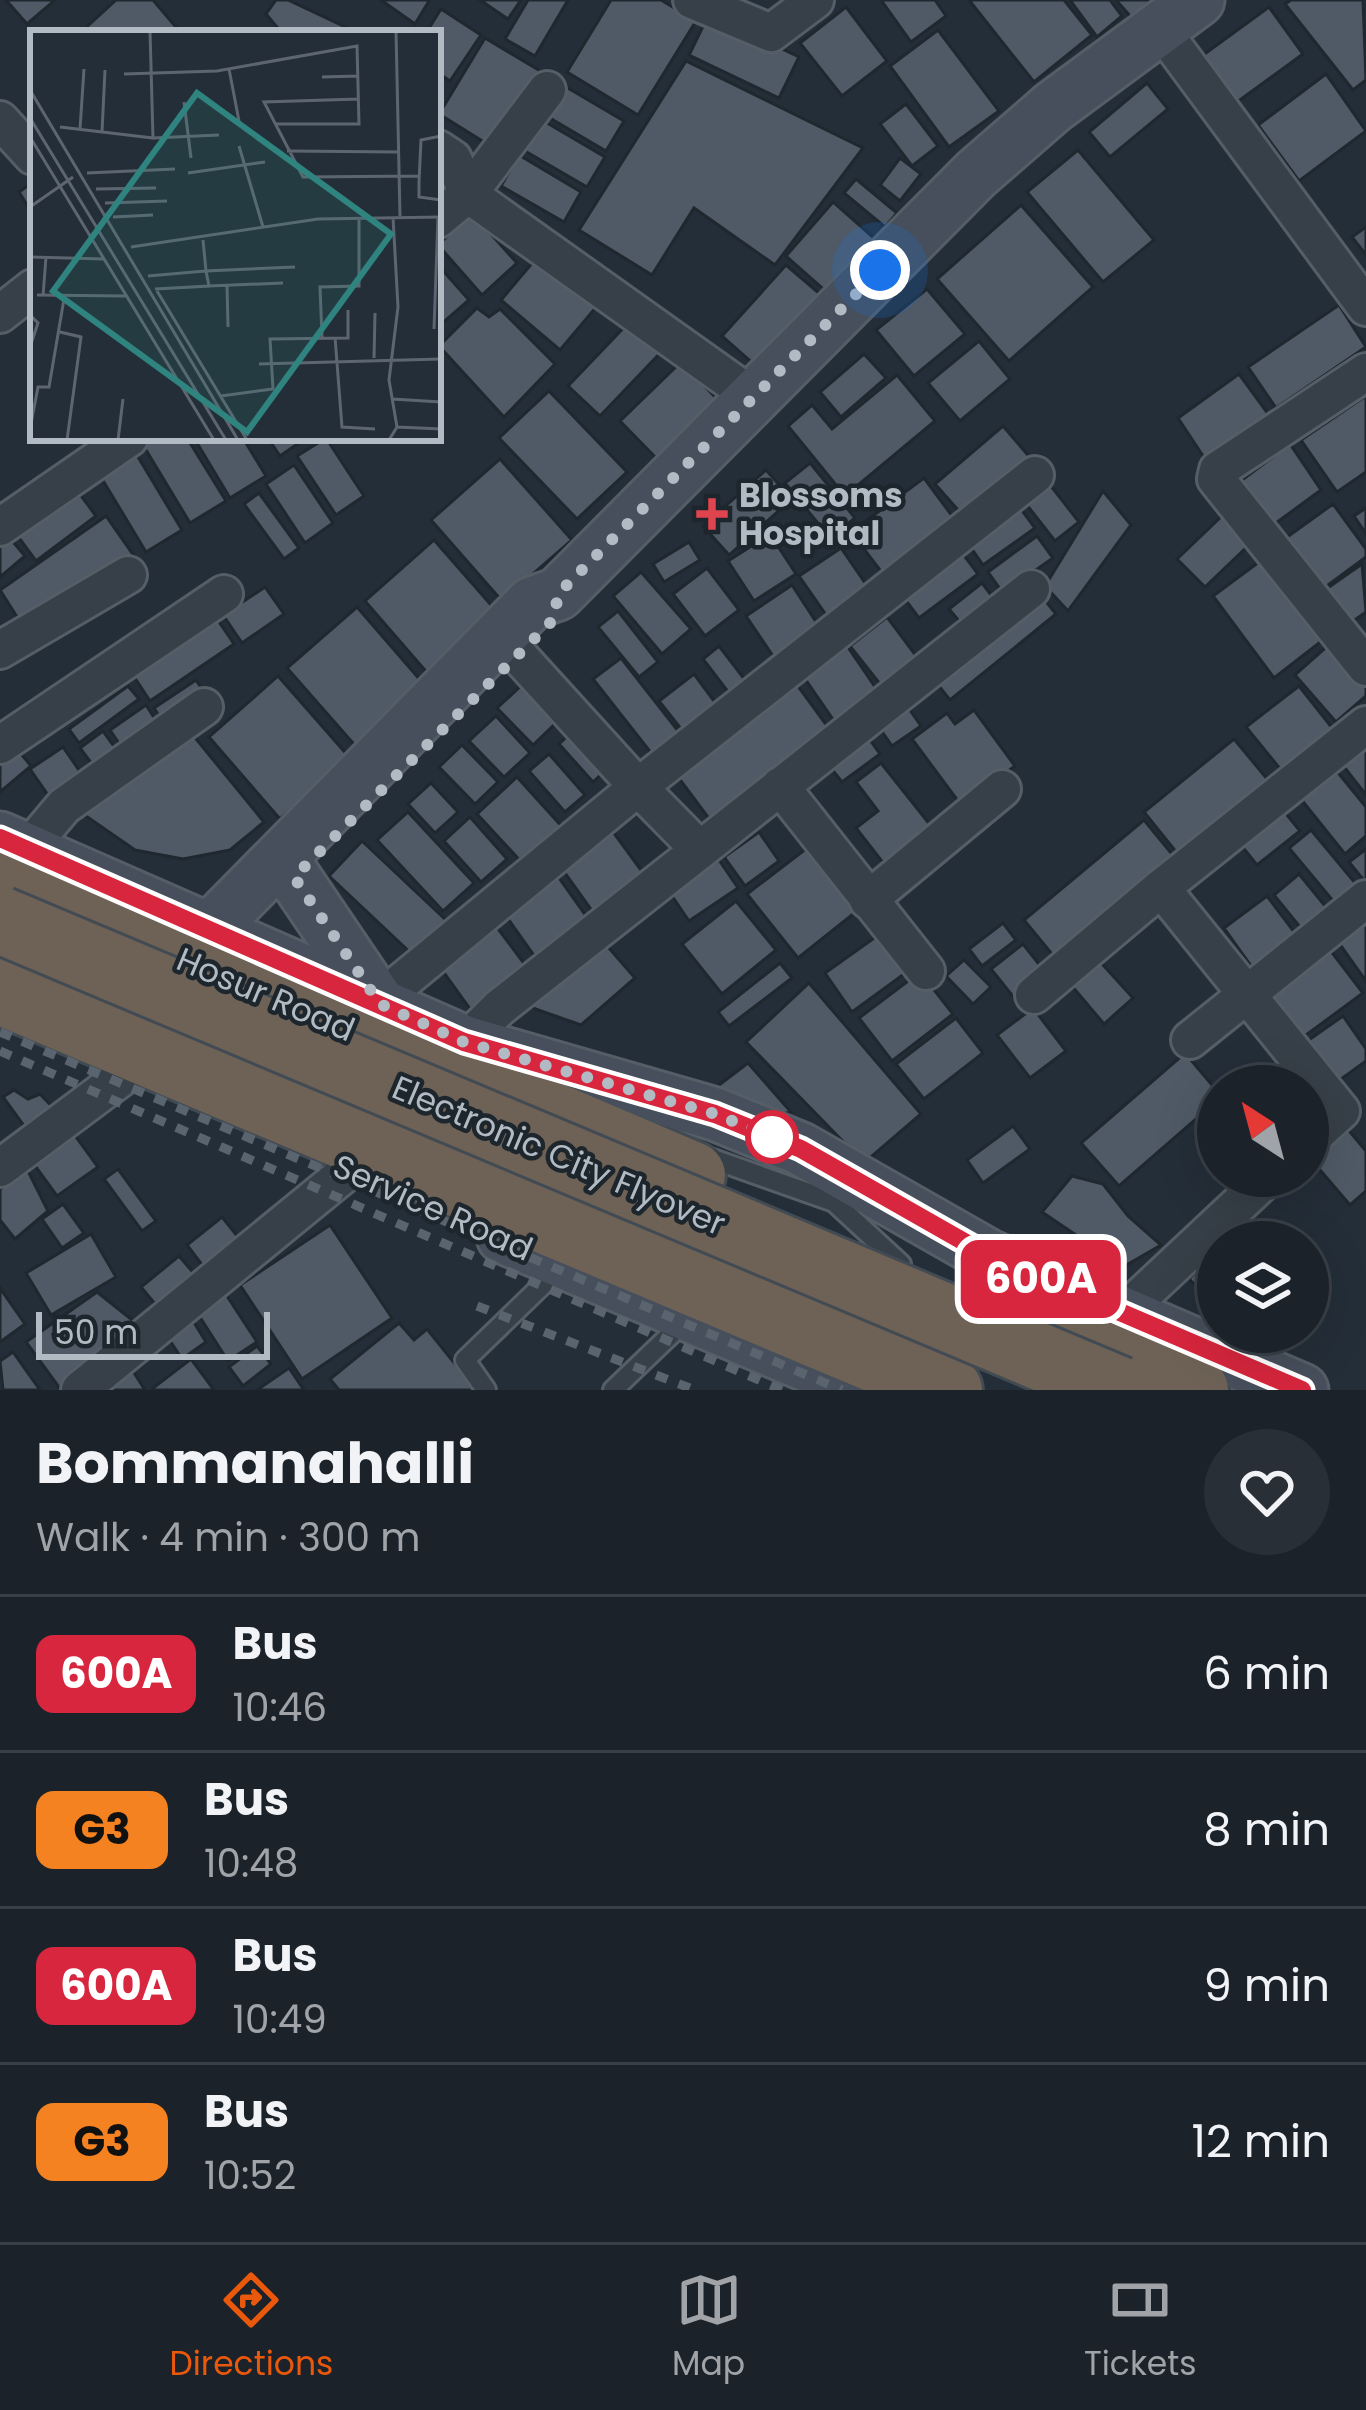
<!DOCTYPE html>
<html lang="en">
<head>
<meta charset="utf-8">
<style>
  :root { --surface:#1b222a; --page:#282f36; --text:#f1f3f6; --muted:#a0a4a8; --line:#393f47; --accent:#ea580c }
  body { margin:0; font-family:Poppins,sans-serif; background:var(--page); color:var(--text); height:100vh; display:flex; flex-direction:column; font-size:45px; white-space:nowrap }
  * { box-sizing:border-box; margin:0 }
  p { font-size:39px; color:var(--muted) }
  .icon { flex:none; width:66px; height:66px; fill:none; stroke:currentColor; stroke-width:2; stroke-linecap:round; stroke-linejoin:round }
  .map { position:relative; height:1390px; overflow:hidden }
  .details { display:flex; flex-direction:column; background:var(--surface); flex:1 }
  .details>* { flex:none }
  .badge { padding:0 24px; border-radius:18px; font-size:42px; line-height:78px }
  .needle { width:78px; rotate:324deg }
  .tools { position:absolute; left:1197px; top:1065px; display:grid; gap:24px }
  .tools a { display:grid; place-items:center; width:132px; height:132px; border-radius:50%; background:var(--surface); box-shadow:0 12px 48px #0002,0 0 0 3px var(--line); font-size:60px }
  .scale { position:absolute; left:36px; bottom:30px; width:234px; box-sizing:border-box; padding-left:12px; border:6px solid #b2bbc4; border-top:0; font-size:33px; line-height:42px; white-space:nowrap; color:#b2bbc4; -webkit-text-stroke:9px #1d252d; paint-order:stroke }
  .you { position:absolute; width:60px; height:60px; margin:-30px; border:9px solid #fff; border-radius:50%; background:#1a73e8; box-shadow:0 0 0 18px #1a73e833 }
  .map>.badge { position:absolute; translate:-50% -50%; box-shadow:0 0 0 6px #fff }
  .round { display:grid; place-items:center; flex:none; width:126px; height:126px; border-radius:63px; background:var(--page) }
  .head { display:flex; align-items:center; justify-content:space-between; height:204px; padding:0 36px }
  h1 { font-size:57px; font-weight:700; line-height:90px }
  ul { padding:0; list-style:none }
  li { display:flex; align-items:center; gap:36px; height:156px; padding:0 36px; border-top:3px solid var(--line) }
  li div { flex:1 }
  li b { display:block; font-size:45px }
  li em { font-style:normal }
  li .badge { min-width:132px; font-weight:700; text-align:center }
  .menu { display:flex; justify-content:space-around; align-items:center; height:168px; border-top:3px solid var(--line); background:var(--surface); font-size:33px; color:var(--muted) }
  .menu a { display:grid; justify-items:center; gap:6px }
  .menu .current { color:var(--accent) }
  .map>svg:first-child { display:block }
</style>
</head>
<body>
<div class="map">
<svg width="1366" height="1390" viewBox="0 0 1366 1390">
  <rect width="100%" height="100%" fill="#242e38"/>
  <g fill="#4f5a66" stroke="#1f272f" stroke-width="3">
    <path d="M6 0H55L27 24Z"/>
    <path d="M116 0H153L181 33H80Z"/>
    <path d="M276 0H288L358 33H282L266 14Z"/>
    <path d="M381 0H428L429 1 415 24Z"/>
    <path d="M480 0H521L508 19Z"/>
    <path d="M528 0H568L535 56 505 39Z"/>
    <path d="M611 0H661L696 21 638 115 567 72Z"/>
    <path d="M881 0H935L946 16 911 42Z"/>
    <path d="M969 0H1064L1092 35 1034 82Z"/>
    <path d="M1070 0H1110L1122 16 1097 37Z"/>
    <path d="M1116 0H1158L1131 17Z"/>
    <path d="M1291 0H1363L1366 80 1353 90 1285 4Z"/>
    <path d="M846 7 887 61 842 96 800 43Z"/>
    <path d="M1269 7 1303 54 1233 105 1199 58Z"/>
    <path d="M441 9 481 35 450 81 438 73V33H426Z"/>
    <path d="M709 14 799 57 779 98 689 55Z"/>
    <path d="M938 30 999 111 949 147 890 66Z"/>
    <path d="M485 38 547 75 500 152 439 114Z"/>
    <path d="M686 61 863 148 775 265 694 208 652 275 579 230Z"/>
    <path d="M1326 74 1366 131 1299 181 1258 125Z"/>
    <path d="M1147 83 1168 109 1110 157 1089 132Z"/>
    <path d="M561 84 624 121 606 151 543 114Z"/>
    <path d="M906 104 938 146 912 166 880 124Z"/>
    <path d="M542 120 605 157 587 187 525 151Z"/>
    <path d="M1078 150 1154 240 1103 282 1027 192Z"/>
    <path d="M519 155 581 192 564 222 501 186Z"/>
    <path d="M900 158 921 174 900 201 880 185Z"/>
    <path d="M856 179 897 213 885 227 844 193Z"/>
    <path d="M33 182V201L27 205 19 192Z"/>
    <path d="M833 202 876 240 829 294 786 256Z"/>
    <path d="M1021 205 1093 287 1009 361 937 279Z"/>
    <path d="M472 213 517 263 482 295 438 245Z"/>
    <path d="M1366 227V255L1352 237Z"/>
    <path d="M539 255 598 305 560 350 501 300Z"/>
    <path d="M438 265 469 300 438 327Z"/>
    <path d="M786 265 820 294 756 366 722 336Z"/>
    <path d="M927 289 965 334 914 376 876 330Z"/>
    <path d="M1339 305 1366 347 1276 408 1248 367Z"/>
    <path d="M477 308 489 317 500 309 555 364 504 417 439 346Z"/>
    <path d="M633 318 664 349 600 416 568 386Z"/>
    <path d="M979 341 1010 379 960 421 928 383Z"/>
    <path d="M864 354 886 378 841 417 820 392Z"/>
    <path d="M681 362 719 401 658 460 620 421Z"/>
    <path d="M1239 374 1269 415 1207 462 1178 418Z"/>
    <path d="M897 375 935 421 845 496 788 426 812 405 832 429Z"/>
    <path d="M549 391 627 472 577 519 499 438Z"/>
    <path d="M1366 396V472L1337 492 1301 440Z"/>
    <path d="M1003 426 1033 461 966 519 935 484Z"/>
    <path d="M144 438H187L226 501 190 523 140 440Z"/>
    <path d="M194 438H243L266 476 230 498Z"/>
    <path d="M268 438H306L280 456Z"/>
    <path d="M326 438 364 496 336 515 297 456Z"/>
    <path d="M1290 444 1321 490 1269 528 1238 483Z"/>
    <path d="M132 447 182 530 146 552 96 469Z"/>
    <path d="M500 459 572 540 502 601 431 520Z"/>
    <path d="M810 463 855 518 830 538 785 483Z"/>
    <path d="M294 465 333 523 305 543 266 484Z"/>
    <path d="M766 470 792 499 729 555 703 526Z"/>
    <path d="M924 478 961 528 889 582 851 532Z"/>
    <path d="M1047 481 1079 522 1055 541 1023 500Z"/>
    <path d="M71 482 96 516 36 561 11 527Z"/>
    <path d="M1103 491 1131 525 1068 611 1045 586Z"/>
    <path d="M259 493 299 548 284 559 244 504Z"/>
    <path d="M1333 504 1366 549V557L1320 591 1283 540Z"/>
    <path d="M1018 505 1035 528 983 565 967 542Z"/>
    <path d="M1366 508V534L1354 516Z"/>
    <path d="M1224 514 1251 543 1205 587 1177 559Z"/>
    <path d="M106 516 134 556 26 631 0 590Z"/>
    <path d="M3 530 25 556 0 577V532Z"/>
    <path d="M770 534 796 574 754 601 728 561Z"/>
    <path d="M1037 536 1053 558 1003 593 988 572Z"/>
    <path d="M434 540 506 622 436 683 365 601Z"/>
    <path d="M689 542 700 560 664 582 653 564Z"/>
    <path d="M841 548 872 593 831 622 799 576Z"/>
    <path d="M963 554 978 574 919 618 904 598Z"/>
    <path d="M1263 559 1323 640 1274 678 1213 596Z"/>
    <path d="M1362 564 1366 612 1342 629 1319 594Z"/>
    <path d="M707 568 739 610 705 636 673 594Z"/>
    <path d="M641 572 691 629 662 654 613 596Z"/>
    <path d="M982 583 1001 608 969 633 949 609Z"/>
    <path d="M792 585 822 631 777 662 746 616Z"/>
    <path d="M265 587 284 614 242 643 223 615Z"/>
    <path d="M1040 594 1056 614 950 700 934 680Z"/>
    <path d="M357 607 428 689 359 750 287 668Z"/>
    <path d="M618 611 658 662 639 677 598 627Z"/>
    <path d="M213 613 234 644 150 701 129 669Z"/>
    <path d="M887 617 926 669 891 698 850 646Z"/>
    <path d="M845 643 884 700 841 731 801 673Z"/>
    <path d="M1331 643 1366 684V696L1336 722 1295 675Z"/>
    <path d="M719 646 752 689 735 701 703 659Z"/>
    <path d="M621 658 686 741 659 763 593 679Z"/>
    <path d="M694 674 723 713 689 739 659 701Z"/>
    <path d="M278 676 350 758 280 819 209 737Z"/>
    <path d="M196 680 209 700 167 728 154 708Z"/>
    <path d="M795 682 836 738 716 828 675 773Z"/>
    <path d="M523 684 558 721 533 745 497 708Z"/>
    <path d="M128 686 139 699 79 743 69 729Z"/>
    <path d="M1299 686 1333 729 1281 770 1246 727Z"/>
    <path d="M903 700 921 726 892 746 874 720Z"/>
    <path d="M146 705 164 733 128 757 110 730Z"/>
    <path d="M974 710 1015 766 961 805 912 739 947 713 955 724Z"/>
    <path d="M496 716 530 753 504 777 469 741Z"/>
    <path d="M188 729 264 822 230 850 183 859 135 850 83 814Z"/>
    <path d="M103 731 124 760 101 776 80 748Z"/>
    <path d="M573 731 607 769 593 782 559 744Z"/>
    <path d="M865 733 880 754 842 782 826 762Z"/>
    <path d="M1234 739 1268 780 1177 853 1144 812Z"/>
    <path d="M1366 744V795L1341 763Z"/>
    <path d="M462 745 498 782 475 804 439 767Z"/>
    <path d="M63 747 90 786 57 808 30 769Z"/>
    <path d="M17 749 31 766 0 792V764Z"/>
    <path d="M549 754 585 795 565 812 529 771Z"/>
    <path d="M881 763 939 836 891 873 856 828 878 811 856 782Z"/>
    <path d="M1335 769 1366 807V836L1345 854 1300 798Z"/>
    <path d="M517 777 565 830 525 866 477 814Z"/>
    <path d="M431 783 458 812 435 833 408 804Z"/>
    <path d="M1279 805 1300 831 1257 865 1236 839Z"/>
    <path d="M408 812 474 883 443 911 377 840Z"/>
    <path d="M470 817 507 859 481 882 444 841Z"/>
    <path d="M1144 820 1176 859 1056 959 1024 920Z"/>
    <path d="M611 829 649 881 598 919 560 866Z"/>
    <path d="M1311 830 1356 884 1334 902 1289 848Z"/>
    <path d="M759 832 779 861 745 886 724 857Z"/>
    <path d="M362 841 448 922 415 957 329 876Z"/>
    <path d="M807 848 857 911 798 958 747 894Z"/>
    <path d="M1366 849V883L1349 862Z"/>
    <path d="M719 860 738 888 689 921 670 893Z"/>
    <path d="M554 871 591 923 538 961 501 909Z"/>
    <path d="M1299 874 1330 912 1304 932 1274 895Z"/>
    <path d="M1267 896 1298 937 1254 970 1224 928Z"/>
    <path d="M736 901 776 950 722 994 682 944Z"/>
    <path d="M490 918 532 974 475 1016 434 959Z"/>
    <path d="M1003 923 1016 940 982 966 969 949Z"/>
    <path d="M1366 924V981L1339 943Z"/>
    <path d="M884 931 911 969 852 1012 825 973Z"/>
    <path d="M602 940 635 978 581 1025 527 1006Z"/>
    <path d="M1023 944 1046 973 1015 999 991 969Z"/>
    <path d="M1327 946 1363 993 1302 1038 1267 991Z"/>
    <path d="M1094 955 1133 998 1104 1024 1066 979Z"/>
    <path d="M964 960 991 987 973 1004 946 976Z"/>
    <path d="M780 963 792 978 729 1026 718 1012Z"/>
    <path d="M920 972 953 1014 892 1061 859 1018Z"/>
    <path d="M809 983 921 1114 864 1163 746 1042Z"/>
    <path d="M1033 1008 1066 1051 1030 1078 997 1035Z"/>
    <path d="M1343 1016 1366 1049V1061L1333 1085 1303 1044Z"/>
    <path d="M956 1018 983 1053 924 1099 896 1064Z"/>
    <path d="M1185 1053 1218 1092V1100L1119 1186 1081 1143Z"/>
    <path d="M748 1063 791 1112 773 1116 715 1088Z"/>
    <path d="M1278 1068 1293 1086H1256Z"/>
    <path d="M14 1090 28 1099 40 1094 62 1117 35 1141 3 1097Z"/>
    <path d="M1218 1118V1166L1194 1137Z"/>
    <path d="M1013 1126 1030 1149 983 1183 967 1160Z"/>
    <path d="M1345 1126 1366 1151V1191L1350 1205 1308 1156Z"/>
    <path d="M74 1134 98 1167 57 1196 33 1163Z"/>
    <path d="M27 1169 48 1211 15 1239 0 1220V1189Z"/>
    <path d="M118 1169 156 1221 142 1231 104 1179Z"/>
    <path d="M1072 1176 1103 1184 1128 1216 1161 1245 1123 1267 1042 1212Z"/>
    <path d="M63 1204 84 1233 62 1248 42 1219Z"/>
    <path d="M222 1217 242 1242 206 1270 187 1245Z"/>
    <path d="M1250 1217 1276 1242H1225Z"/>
    <path d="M330 1225 392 1318 302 1379 240 1285Z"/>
    <path d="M91 1234 116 1277 51 1315 26 1273Z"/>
    <path d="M1218 1249V1307L1189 1279Z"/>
    <path d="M179 1256 203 1284 165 1316 141 1287Z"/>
    <path d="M0 1288 25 1324 0 1342Z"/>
    <path d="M97 1292 146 1331 61 1390 26 1342Z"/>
    <path d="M225 1293 257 1342 228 1361 196 1311Z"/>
    <path d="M190 1316 206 1342 182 1359 165 1333Z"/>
    <path d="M399 1323 414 1340 427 1329 476 1390H339L330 1379Z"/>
    <path d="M257 1346 271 1364 243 1386 229 1367Z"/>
    <path d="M13 1352 40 1390H3L0 1361Z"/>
    <path d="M191 1359 214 1390H155L153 1388Z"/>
    <path d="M129 1365 145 1390H107Z"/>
    <path d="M289 1368 304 1390H257Z"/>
  </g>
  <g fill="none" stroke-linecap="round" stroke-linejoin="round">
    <defs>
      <g id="lane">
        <path d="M696 1153 834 1202 901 1264"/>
        <path d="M486 1390 465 1360 560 1268"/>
        <path d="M613 1390 687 1319"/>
      </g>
      <g id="street">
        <path d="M692 0 771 33 815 0"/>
        <path d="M1160 28 1366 307"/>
        <path d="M0 120 33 156"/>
        <path d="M438 149 453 159 468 194 753 397"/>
        <path d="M438 219 468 194 547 90"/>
        <path d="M0 314 33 288"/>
        <path d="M1366 372 1218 470 1216 479 1366 667"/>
        <path d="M0 527 129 438"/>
        <path d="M0 650 128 575"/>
        <path d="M0 745 224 594"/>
        <path d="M780 786 926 971"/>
        <path d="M27 850 64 806 204 707"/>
        <path d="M700 850 1031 589"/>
        <path d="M868 900 1002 789"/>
        <path d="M1034 995 1161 888"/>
        <path d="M388 1007 399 984 638 787 518 655"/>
        <path d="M1190 1040 1366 899"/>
        <path d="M465 1042 499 1008 700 850 638 787 1035 475"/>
        <path d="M1308 1141 1341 1111 1161 888 1366 725"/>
        <path d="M0 1168 126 1074"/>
        <path d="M1122 1314 1269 1176"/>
        <path d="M80 1390 349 1170"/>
      </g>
      <g id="secondary">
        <path d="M0 838 465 1042 715 1114 801 1149 989 1256 1302 1390"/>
        <path d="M294 877 380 1004"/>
        <path d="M210 929 532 603 558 594 976 174 1053 107 1198 0"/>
        <path d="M503 1237 861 1388"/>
      </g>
      <g id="highway">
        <path d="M0 880 692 1175"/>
        <path d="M0 991 949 1390"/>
        <path d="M1058 1330 1195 1390"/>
      </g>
    </defs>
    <use href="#lane" stroke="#555e66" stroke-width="24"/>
    <use href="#street" stroke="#555e66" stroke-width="42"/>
    <use href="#secondary" stroke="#555e66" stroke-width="57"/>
    <use href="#highway" stroke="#424b53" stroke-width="72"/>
    <use href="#lane" stroke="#374048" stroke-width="18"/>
    <use href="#street" stroke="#374048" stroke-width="36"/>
    <use href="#secondary" stroke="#464f5b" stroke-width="51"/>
    <use href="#highway" stroke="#6d6255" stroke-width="66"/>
    <g stroke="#5a646f" stroke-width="9" stroke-dasharray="12 12" stroke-linecap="butt">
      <path d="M0 1032 842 1390"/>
      <path d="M0 1051 782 1390"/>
      <path d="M477 1306 695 1390"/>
    </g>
    <defs>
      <path id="highway-bridge" d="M0 920 1119 1390"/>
    </defs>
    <use href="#highway-bridge" stroke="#424b53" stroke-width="72" stroke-linecap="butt"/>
    <use href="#highway-bridge" stroke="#6d6255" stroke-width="66"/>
  </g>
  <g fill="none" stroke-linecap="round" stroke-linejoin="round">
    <defs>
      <path id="line" d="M0 838 464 1042 715 1114 801 1149 989 1256 1302 1390"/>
    </defs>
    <use href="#line" stroke="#fff" stroke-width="27"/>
    <use href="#line" stroke="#d7263d" stroke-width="18"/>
    <path stroke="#b2bbc4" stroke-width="12" stroke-dasharray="0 21.6" d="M772 1137 715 1114 464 1042 380 1004 294 877 554 619 558 594 880 270"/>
  </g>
  <path fill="#e0444e" stroke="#1d252d" stroke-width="4.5" d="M706 496h12v12h12v12h-12v12h-12v-12h-12v-12h12z"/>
  <circle fill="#fff" stroke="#d7263d" stroke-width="6" cx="772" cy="1137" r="24"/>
  <g text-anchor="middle" stroke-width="9" stroke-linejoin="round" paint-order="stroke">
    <g font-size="33" font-weight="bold" fill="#b2bbc4" stroke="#1d252d" text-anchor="start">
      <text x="739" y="507">Blossoms<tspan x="739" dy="38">Hospital</tspan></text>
    </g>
    <g font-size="33" fill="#b2bbc4" stroke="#1d252d">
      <text transform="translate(266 994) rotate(23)" y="12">Hosur Road</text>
      <text transform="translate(559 1155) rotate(23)" y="12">Electronic City Flyover</text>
      <text transform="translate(433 1207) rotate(24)" y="12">Service Road</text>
    </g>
  </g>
  <g transform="translate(30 30)">
    <rect width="411" height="411" fill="#242e38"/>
    <path fill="none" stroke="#5d6670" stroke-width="3" d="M366 1 370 186M199 39 209 91M94 44 187 41 327 16 329 94H246M292 47 328 46M0 60 208 410M329 69 234 72 273 147 389 146M154 72 161 128M0 88 196 410M30 97 123 108 120 1M50 99 54 39M72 102 75 40M411 106 391 110 389 152V167L411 170M0 107 184 410M123 108 189 105M209 116 233 197M257 121 369 122M57 143 145 139M158 143 235 132M66 159 126 158M75 173 137 171M0 177 43 147M83 187 123 185M101 217 288 189 411 187M0 227 74 229M118 246 176 241 173 210M197 255 198 297M179 256 253 253M125 259 179 256 176 241 265 237M127 261 217 410M7 265 96 266M13 266 16 227M0 285 8 293 0 317M404 299 408 187M30 302 51 307 37 410M292 307 290 257 329 256V187M305 307 312 397 345 399M344 328 345 283M229 334 411 329M191 366 243 359 240 309 318 308V280M362 369 411 372M367 397 411 399M0 399 8 357H19L34 269M88 410 93 369M359 410 367 397 359 350 368 277 363 187"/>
    <path fill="#30847f" fill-opacity="0.15" stroke="#30847f" stroke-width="6" d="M167 63 361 204 217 402 23 261Z"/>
    <rect width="411" height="411" fill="none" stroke="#b2bbc4" stroke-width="6"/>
  </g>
</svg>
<div class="tools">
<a><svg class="needle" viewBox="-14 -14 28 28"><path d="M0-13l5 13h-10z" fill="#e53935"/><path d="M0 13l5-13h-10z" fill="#a0a4a8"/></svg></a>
<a><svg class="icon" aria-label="layers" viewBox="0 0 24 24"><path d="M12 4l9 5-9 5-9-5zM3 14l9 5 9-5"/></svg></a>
</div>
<div class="scale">50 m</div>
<div class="you" style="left:880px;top:270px"></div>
<b class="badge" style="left:1041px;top:1279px;background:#d7263d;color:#fff">600A</b>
</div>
<section class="details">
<div class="head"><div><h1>Bommanahalli</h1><p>Walk · 4 min · 300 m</p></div><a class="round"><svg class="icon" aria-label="heart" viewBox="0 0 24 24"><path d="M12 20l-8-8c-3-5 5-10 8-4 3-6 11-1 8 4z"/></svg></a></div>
<ul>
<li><span class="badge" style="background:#d7263d;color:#fff">600A</span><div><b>Bus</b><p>10:46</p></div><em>6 min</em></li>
<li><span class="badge" style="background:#f58220;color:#111">G3</span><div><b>Bus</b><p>10:48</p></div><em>8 min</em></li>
<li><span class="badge" style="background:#d7263d;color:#fff">600A</span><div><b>Bus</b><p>10:49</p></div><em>9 min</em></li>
<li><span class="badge" style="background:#f58220;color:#111">G3</span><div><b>Bus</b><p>10:52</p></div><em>12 min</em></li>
</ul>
</section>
<nav class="menu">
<a class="current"><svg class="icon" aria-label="directions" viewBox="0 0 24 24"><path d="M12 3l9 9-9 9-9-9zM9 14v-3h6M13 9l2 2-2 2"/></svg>Directions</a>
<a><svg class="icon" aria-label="map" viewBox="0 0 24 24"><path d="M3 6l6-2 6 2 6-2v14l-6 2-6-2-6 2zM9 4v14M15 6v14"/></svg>Map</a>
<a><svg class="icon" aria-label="tickets" viewBox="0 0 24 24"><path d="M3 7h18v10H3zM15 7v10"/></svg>Tickets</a>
</nav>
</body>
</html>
